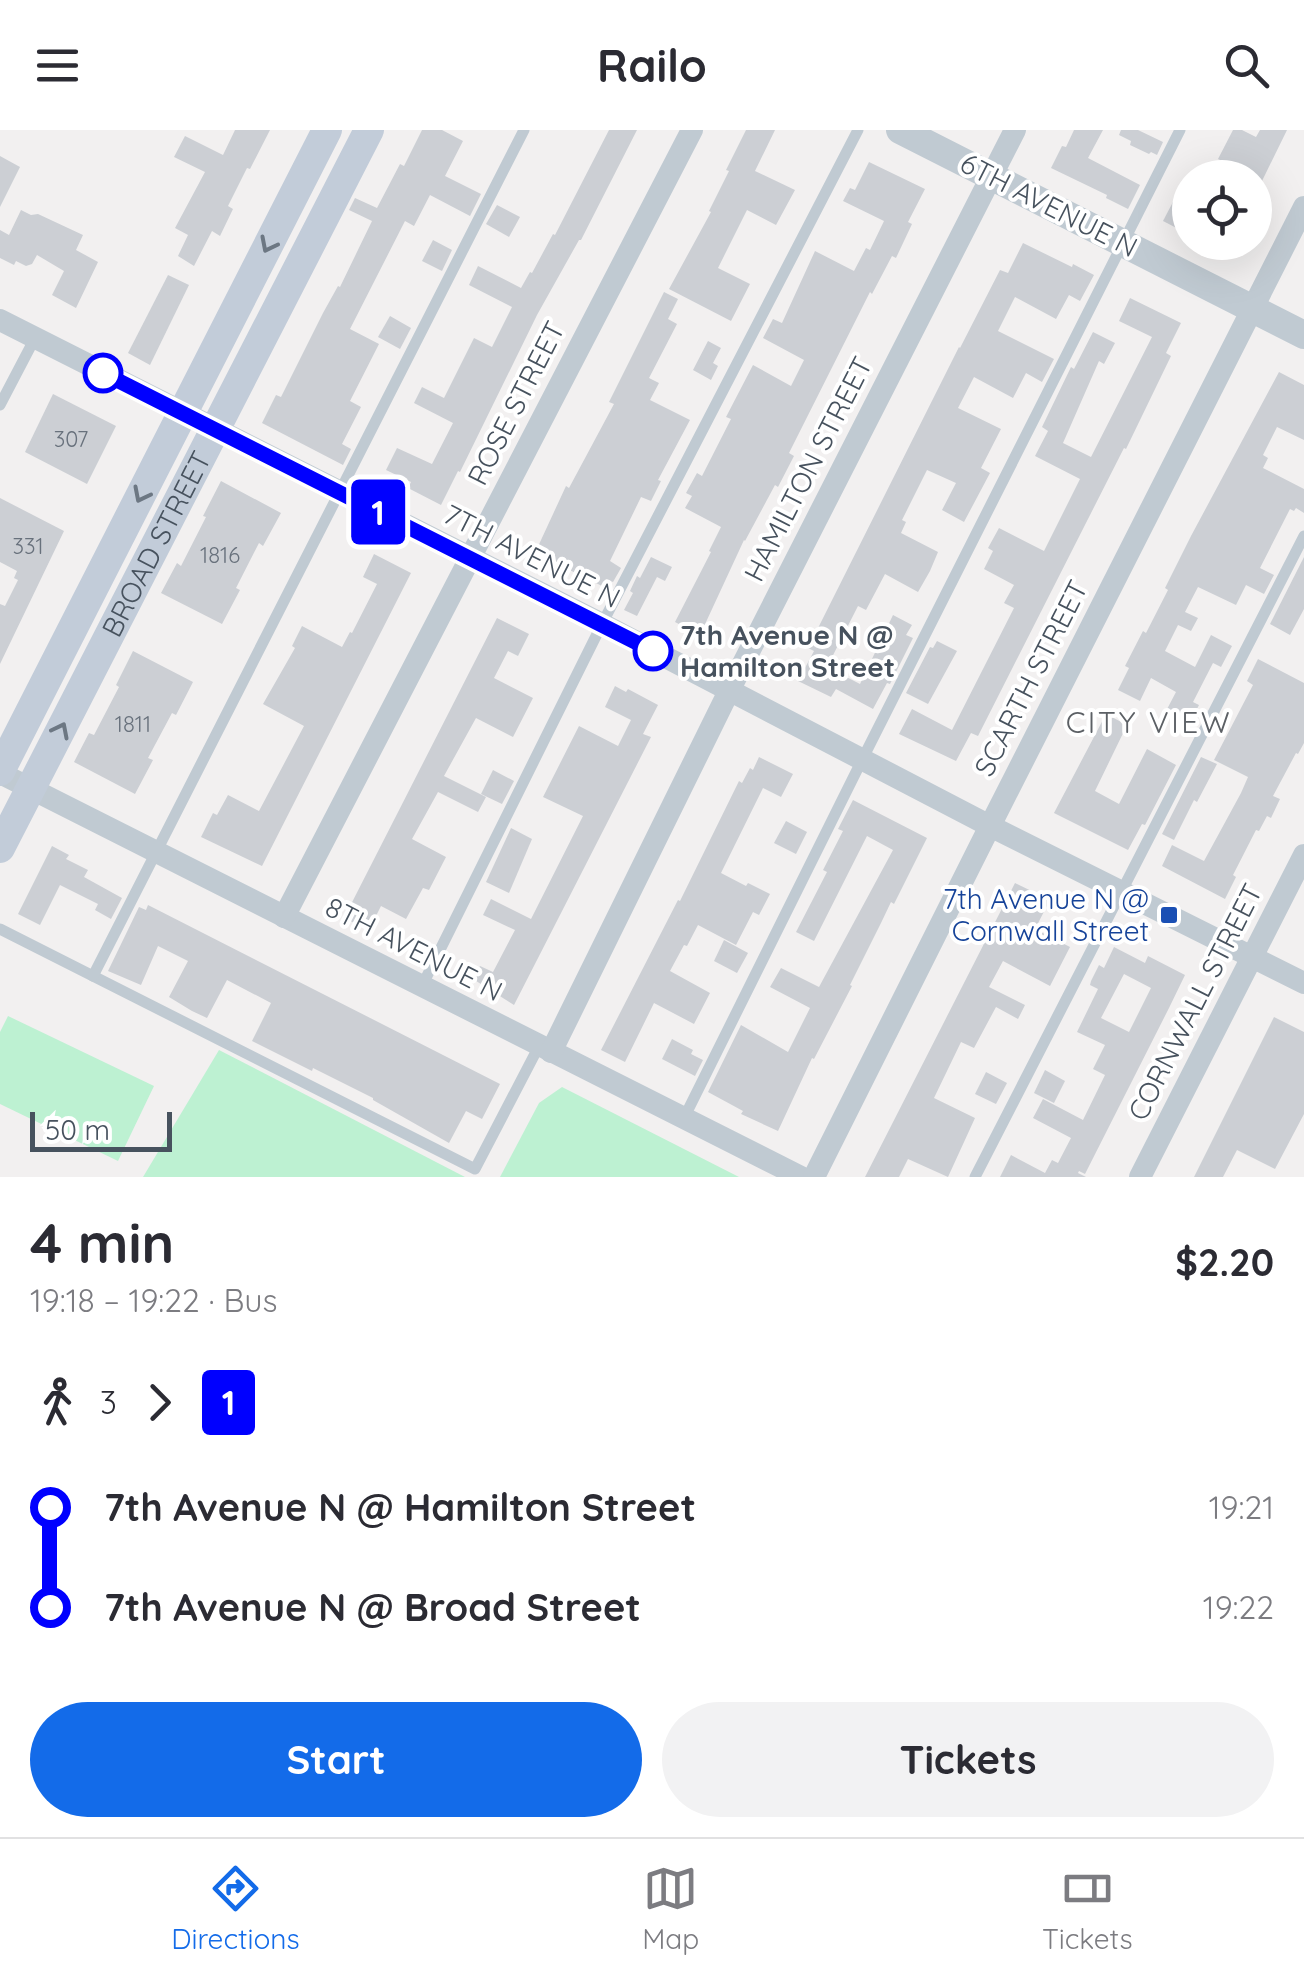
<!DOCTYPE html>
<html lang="en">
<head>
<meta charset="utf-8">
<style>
  :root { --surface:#fff; --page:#f2f2f3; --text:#2b2b33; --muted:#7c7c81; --line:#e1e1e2; --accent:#136be9 }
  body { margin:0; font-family:Quicksand,sans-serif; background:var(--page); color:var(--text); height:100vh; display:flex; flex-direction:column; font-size:38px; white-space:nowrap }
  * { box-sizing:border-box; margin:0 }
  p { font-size:32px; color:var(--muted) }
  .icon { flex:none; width:55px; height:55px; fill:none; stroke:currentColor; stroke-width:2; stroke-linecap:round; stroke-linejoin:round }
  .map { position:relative; height:1047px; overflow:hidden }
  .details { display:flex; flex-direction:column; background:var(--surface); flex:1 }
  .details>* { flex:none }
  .badge { padding:0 20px; border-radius:8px; font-size:35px; line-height:65px }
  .tools { position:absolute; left:1172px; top:30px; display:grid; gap:20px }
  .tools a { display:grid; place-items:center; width:100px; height:100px; border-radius:50%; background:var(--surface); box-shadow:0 10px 40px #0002; font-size:50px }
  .scale { position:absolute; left:30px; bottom:25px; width:142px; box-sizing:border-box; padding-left:10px; border:5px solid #47525e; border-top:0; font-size:28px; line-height:35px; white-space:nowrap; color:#47525e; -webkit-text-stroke:8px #fff; paint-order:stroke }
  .map>.badge { position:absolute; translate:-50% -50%; box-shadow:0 0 0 5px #fff }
  .legs { display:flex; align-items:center; gap:15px; height:110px; padding:0 30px; font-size:32px }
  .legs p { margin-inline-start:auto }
  .overview { display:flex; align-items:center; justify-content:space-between; height:170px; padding:0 30px }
  h1 { font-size:55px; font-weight:700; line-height:75px }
  .action { display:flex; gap:20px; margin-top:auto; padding:20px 30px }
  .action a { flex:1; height:115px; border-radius:60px; background:var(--accent); color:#fff; font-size:40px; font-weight:700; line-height:115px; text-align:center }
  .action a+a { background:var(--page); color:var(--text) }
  ul { padding:0 30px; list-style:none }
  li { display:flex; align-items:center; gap:35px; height:100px; font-size:38px }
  li i { display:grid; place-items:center; width:15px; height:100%; margin:0 12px; background:currentColor }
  li i::after { content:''; width:25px; height:25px; margin:-12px; border:8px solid; border-radius:50%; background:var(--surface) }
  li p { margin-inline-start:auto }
  li:first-child i { background:linear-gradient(#0000 50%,currentColor 0) }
  li:last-child i { background:linear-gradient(currentColor 50%,#0000 0) }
  header { display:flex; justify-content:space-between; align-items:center; height:130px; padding:0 30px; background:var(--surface); font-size:45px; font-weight:700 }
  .tabs { display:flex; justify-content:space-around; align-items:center; height:140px; border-top:2px solid var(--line); background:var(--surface); font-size:28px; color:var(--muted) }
  .tabs a { display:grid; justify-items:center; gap:5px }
  .tabs .selected { color:var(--accent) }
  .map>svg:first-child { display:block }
</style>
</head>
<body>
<header><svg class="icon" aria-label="menu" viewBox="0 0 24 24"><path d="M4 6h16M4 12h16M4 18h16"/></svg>Railo<svg class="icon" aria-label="search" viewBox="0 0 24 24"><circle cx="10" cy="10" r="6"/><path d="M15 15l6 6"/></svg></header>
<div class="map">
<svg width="1304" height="1047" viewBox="0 0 1304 1047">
  <rect width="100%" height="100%" fill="#f2f0f0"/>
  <g fill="#bdf1d2">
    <path d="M8 886 154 956 118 1031 0 974V902Z"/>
    <path d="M219 920 465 1047H143Z"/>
    <path d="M562 957 739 1047H500L539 973Z"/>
  </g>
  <g fill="#cccfd4" fill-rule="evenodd">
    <path d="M235 0H270L250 39 247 38 228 76 233 79 220 106 212 101 194 136 178 126 188 105 175 98 205 42 174 27 185 6 223 25Z"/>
    <path d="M422 0H442L463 11 445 46 481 64 470 86 430 65 414 96 405 91 350 199 379 214 350 271 361 277 342 314 351 319 343 335 262 293 276 265 281 267 323 183 338 156 340 157 372 91 349 80 355 68 377 78 400 34 404 36Z"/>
    <path d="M609 0H637L581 110H579L537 185 460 342 458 341 441 375 408 358 411 352 386 340 397 318 432 334 453 293 414 273 422 257 444 268 474 208 492 217 512 177 469 155 478 136 521 158 530 142 532 143 553 104 555 105Z"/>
    <path d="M746 0H775L755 41 795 60 776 95 747 80 718 138 750 154 731 191 669 159 711 82 709 81 729 41 726 40Z"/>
    <path d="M1074 0H1103L1088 28 1140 55 1128 79 1106 68 1107 65 1051 38 1062 16 1066 17Z"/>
    <path d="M1121 0H1138L1163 12 1157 25 1151 22 1149 24 1130 15 1131 11 1119 5Z"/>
    <path d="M1233 0H1242L1256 7 1260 0H1287L1262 51 1218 29Z"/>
    <path d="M0 26 20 37 0 77Z"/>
    <path d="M869 32 925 59 908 92 912 94 896 128 892 126 872 164 870 162 789 323 794 326 778 357 775 355 745 411 744 410 700 505 675 492 711 422 709 421 721 397 685 378 692 366 686 363 697 343 702 346 731 289 726 287 753 235 791 256 804 230 763 208 773 189 782 193 815 121 854 141 866 118 870 120 884 91 843 71 850 58 855 60Z"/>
    <path d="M1175 68 1190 75V105L1163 91Z"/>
    <path d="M497 75 520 87 509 107 486 94Z"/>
    <path d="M21 80 31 85 38 84 83 105 76 120 98 132 76 178 52 165 64 141 37 125 32 134 26 136 16 131 14 135 0 128V100L9 105Z"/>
    <path d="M433 110 452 120 442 141 422 131Z"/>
    <path d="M1023 113 1072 137 1073 134 1094 145 1080 171 1069 165 1056 189 1015 167 998 201 1054 229 1042 252 1026 243 1013 268 974 247 958 278 1001 299 981 338 990 343 964 392 942 380 956 353 927 340 902 390 906 392 901 403 938 422 930 441 918 462 885 444 866 480 858 476 827 537 860 554 893 485 912 495 906 505 913 508 890 554 887 553 873 579 836 559 831 567 798 551 814 521 808 518 959 217 960 218 1000 140 1008 143Z"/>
    <path d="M168 145 189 155 150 235 128 223Z"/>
    <path d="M664 162 678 169 668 189 677 194 649 248 659 253 650 270 690 290 658 350 661 351 651 371 641 367 610 431 621 438 613 452 606 449 602 456 535 423 566 356 569 358 614 274 609 272Z"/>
    <path d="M1130 168 1181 193 1166 223 1171 226 1126 319 1124 318 978 606 971 603 956 631 899 604 912 579 952 600 1014 478 1004 473 1014 455 984 439 993 421 988 418 999 398 1044 421 1080 349 1035 326 1048 301 1042 297 1071 237 1074 239 1093 202 1115 213 1104 234 1099 231 1063 313 1091 327 1152 207 1119 191Z"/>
    <path d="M390 186 411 198 400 219 378 207Z"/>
    <path d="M708 211 721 218 713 233 718 236 711 250 693 240Z"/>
    <path d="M1279 242 1304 255V310L1277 297 1263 325 1268 328 1263 338 1304 359V383L1296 378 1294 381 1290 379 1260 438 1274 445 1264 464 1246 455 1236 475 1198 457 1185 482 1198 488 1191 501 1178 495 1165 521 1195 537 1211 505 1232 516 1221 537 1213 533 1193 572 1199 575 1189 595 1165 583 1176 562 1151 548 1140 571 1118 560 1129 538 1125 536 1143 501 1146 503 1168 460 1165 458 1191 406Z"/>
    <path d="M53 264 116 296 87 354 25 322Z"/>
    <path d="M221 351 281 383 263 416 259 413 236 458 240 460 222 494 161 463 177 433 181 436 206 387 203 386Z"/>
    <path d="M0 368 64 401 0 534V474L5 476 18 450 14 448 17 441 0 432Z"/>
    <path d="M374 424 411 443 262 736 201 707 213 683 217 685 228 665 259 681 304 596 263 574 295 518 292 516 302 496 342 517 350 502 352 503 377 454 363 447Z"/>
    <path d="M651 427 672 437 665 451 657 447 637 486 624 480 633 463 630 461 637 446 640 448Z"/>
    <path d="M1304 427V479L1290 505 1270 494Z"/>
    <path d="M497 488 529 504 518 526 508 521 494 548 533 568 513 607 476 588 444 646 486 667 478 682 438 662 412 709 446 727 429 760 423 758 406 789 381 776 369 800 344 788Z"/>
    <path d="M937 511 957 521 928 574 906 563 930 517 933 518Z"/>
    <path d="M133 521 193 552 176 585 172 583 148 628 153 630 135 664 74 632 89 603 94 605 119 557 116 555Z"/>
    <path d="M1258 529 1304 553V613L1298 624 1296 623 1273 666 1280 669 1271 688 1267 686 1259 701 1256 700 1233 745 1236 747 1225 769 1162 736 1172 715 1204 731 1241 663 1248 647 1214 630 1253 555 1247 551Z"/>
    <path d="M615 556 626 562 628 559 658 575 643 604 651 607 514 875 473 849 480 836 493 842 515 800 483 785 491 769 531 789 583 686 543 667 579 596 618 616 631 590 605 577Z"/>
    <path d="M1106 584 1127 595 1095 661 1119 674 1147 619 1176 635 1145 695 1142 694 1128 720 1054 683Z"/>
    <path d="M759 627 793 644 781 667 763 658 721 743 746 756 748 753 770 764 759 785 753 782 736 815 698 795 687 816 684 815 670 841 710 863 694 894 654 873 625 932 601 920 678 770 680 771 739 651 742 653 750 638 753 640Z"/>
    <path d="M1201 627 1217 634 1197 672 1194 670 1174 710 1162 704Z"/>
    <path d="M493 640 514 651 502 674 481 664Z"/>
    <path d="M853 670 927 708 894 774 891 772 881 793 850 855 852 856 814 929 812 928 778 1001 741 984 743 981 708 962 741 895 788 922 810 878 770 857 781 838 819 857 893 720 867 706 814 811 796 802 827 742 823 740 843 701 838 699Z"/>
    <path d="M786 691 807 702 796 724 774 713Z"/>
    <path d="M511 698 532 709 509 763 486 752Z"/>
    <path d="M52 716 69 725 66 729 88 740 84 747 122 768 111 789 95 780 98 774 60 755 40 795 18 784Z"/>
    <path d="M1015 753 1050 770 1035 799 1070 817 1050 856 1003 831 989 857 1025 875 1018 889 996 877 974 918 961 912 934 968 975 988 948 1047 908 1029 899 1047H865Z"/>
    <path d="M148 775 500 954 482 989 466 981 449 1013 373 970V968L313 938 312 941 252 911 271 873 227 850 207 888 192 881 169 867 188 831 158 816 141 855 108 841 139 777 146 780Z"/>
    <path d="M724 810 748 823 737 843 714 831Z"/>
    <path d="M1114 817 1145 833 1148 826 1185 845 1169 878 1085 1044 1079 1041 1078 1043 1086 1047H1000L1011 1025 1045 1043 1052 1030 1058 1033 1071 1008 1033 988 1043 969 1083 990 1105 945 1093 939 1105 915 1077 902 1098 859 1090 855 1091 851 1099 835 1104 838ZM1124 844 1151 858 1129 902 1101 888Z"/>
    <path d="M1274 887 1304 902V984L1275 1039 1237 1020 1223 1047H1194Z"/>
    <path d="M672 909 693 920 691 924 703 930 695 946 662 929Z"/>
    <path d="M1045 940 1065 951 1054 973 1034 963Z"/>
    <path d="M986 942 1007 953 996 974 975 964Z"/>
  </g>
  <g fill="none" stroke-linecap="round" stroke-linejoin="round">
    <g stroke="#c0cad2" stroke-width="11">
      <path d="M0 275 35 208"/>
      <path d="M0 799 475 1039 539 916"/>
      <path d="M93 846 524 0"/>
      <path d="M422 856 602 494 858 0"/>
      <path d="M684 988 862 630 1180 0"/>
      <path d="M975 1047 1304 406"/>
    </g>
    <g stroke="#c0cad2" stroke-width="22">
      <path d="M0 190 602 494 990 696 1304 853"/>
      <path d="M0 643 801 1047"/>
      <path d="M284 787 692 0"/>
      <path d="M551 922 729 561 1015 0"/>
      <path d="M814 1047 990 696 1304 77"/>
      <path d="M1140 1047 1304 725"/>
    </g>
    <path stroke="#c0cad2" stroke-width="28" d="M900 0 1304 205"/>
    <g stroke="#c2ccd9" stroke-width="30">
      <path d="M0 641 327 0"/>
      <path id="s1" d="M0 718 369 0"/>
    </g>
  </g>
  <defs><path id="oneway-chevron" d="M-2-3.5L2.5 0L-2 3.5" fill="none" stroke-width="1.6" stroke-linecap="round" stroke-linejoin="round" transform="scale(2.5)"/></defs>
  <g stroke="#6c7783">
    <use href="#oneway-chevron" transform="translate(268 115) rotate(117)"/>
    <use href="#oneway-chevron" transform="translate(141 365) rotate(117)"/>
    <use href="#oneway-chevron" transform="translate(61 600) rotate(-63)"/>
  </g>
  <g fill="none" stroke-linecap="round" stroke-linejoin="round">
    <defs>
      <path id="line-1" d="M103 243 653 521"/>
    </defs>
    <use href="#line-1" stroke="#fff" stroke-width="22"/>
    <use href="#line-1" stroke="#00f" stroke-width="15"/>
  </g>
  <g fill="#fff" stroke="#00f" stroke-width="5">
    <circle cx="103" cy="243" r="18"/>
    <circle cx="653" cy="521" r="18"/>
  </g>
  <rect fill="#1a4fb4" stroke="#fff" stroke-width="4" x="1159" y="775" width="20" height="20" rx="5"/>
  <g text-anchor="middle" stroke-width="8" stroke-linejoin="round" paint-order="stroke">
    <g font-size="22" fill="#68717c">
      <text x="71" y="317">307</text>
      <text x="28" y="424">331</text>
      <text x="220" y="433">1816</text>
      <text x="133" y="602">1811</text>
    </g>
    <g font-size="28" fill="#47525e" stroke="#fff">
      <text transform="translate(1049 75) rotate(27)" y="10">6TH AVENUE N</text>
      <text transform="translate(516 273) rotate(-63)" y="10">ROSE STREET</text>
      <text transform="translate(808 339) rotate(-63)" y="10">HAMILTON STREET</text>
      <text dy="10" stroke="none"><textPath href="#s1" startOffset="342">BROAD STREET</textPath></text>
      <text transform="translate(532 426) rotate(27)" y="10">7TH AVENUE N</text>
      <text transform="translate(1031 548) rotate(-63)" y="10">SCARTH STREET</text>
      <text transform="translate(414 819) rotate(27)" y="10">8TH AVENUE N</text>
      <text transform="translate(1195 872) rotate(-63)" y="10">CORNWALL STREET</text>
    </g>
    <g font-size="28" font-weight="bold" fill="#47525e" stroke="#fff" text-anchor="start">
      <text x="680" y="515">7th Avenue N @<tspan x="680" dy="32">Hamilton Street</tspan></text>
    </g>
    <g font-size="28" fill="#164399" stroke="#fff" text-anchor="end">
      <text x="1149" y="779">7th Avenue N @<tspan x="1149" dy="32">Cornwall Street</tspan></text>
    </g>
    <g font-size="30" letter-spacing="2.5" fill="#5c6065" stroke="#fff">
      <text x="1149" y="603">CITY VIEW</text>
    </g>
  </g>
</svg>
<div class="tools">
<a><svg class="icon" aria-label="locate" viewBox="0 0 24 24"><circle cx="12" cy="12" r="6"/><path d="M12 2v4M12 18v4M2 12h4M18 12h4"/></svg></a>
</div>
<div class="scale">50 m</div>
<b class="badge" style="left:378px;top:382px;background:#00f;color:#fff">1</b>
</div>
<section class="details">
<div class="overview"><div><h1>4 min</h1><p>19:18 – 19:22 · Bus</p></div><b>$2.20</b></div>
<div class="legs"><svg class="icon" aria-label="walk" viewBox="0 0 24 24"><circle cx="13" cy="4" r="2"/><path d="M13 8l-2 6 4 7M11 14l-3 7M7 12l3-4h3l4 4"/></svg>3<svg class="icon" aria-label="forward" viewBox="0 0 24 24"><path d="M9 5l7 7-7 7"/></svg><b class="badge" style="background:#00f;color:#fff">1</b></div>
<ul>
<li><i style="color:#00f"></i><b>7th Avenue N @ Hamilton Street</b><p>19:21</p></li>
<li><i style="color:#00f"></i><b>7th Avenue N @ Broad Street</b><p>19:22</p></li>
</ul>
<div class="action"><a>Start</a><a>Tickets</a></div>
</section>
<nav class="tabs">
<a class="selected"><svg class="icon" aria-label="directions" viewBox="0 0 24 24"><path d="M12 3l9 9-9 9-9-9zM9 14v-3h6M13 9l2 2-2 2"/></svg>Directions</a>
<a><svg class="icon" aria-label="map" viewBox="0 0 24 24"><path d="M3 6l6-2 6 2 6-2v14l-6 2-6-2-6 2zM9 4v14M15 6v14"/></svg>Map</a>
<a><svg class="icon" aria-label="tickets" viewBox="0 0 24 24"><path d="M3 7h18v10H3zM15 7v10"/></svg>Tickets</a>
</nav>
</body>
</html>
